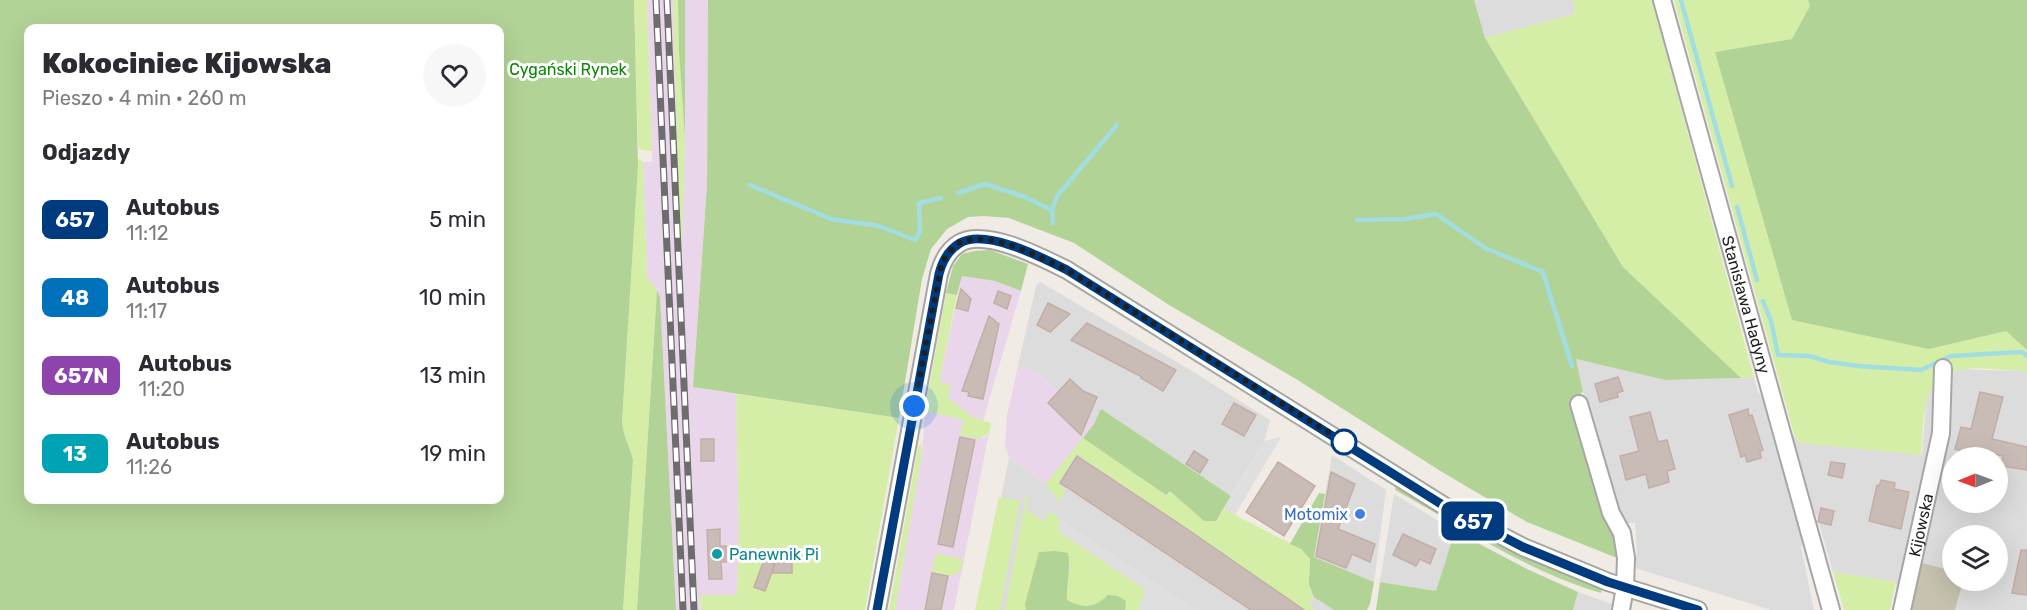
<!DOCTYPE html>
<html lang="pl">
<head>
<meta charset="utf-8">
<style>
  :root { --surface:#fff; --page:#f7f7f7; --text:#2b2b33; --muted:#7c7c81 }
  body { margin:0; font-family:Rubik,sans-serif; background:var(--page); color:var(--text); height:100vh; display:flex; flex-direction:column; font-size:22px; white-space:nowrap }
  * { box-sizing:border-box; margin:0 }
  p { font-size:20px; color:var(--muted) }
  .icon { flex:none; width:33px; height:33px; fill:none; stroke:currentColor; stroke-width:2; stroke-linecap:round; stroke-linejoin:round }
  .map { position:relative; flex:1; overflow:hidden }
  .sheet { position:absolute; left:24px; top:24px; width:480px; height:480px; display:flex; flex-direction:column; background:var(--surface); border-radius:12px; box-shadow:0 6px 24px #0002 }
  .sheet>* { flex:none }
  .badge { padding:0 12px; border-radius:9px; font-size:21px; line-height:39px }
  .needle { width:39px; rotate:269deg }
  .tools { position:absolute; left:1942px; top:447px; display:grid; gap:12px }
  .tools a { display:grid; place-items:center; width:66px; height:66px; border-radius:50%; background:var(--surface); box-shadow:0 6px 24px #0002; font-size:30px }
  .you { position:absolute; width:30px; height:30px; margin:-15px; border:4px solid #fff; border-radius:50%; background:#1a73e8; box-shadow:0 0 0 9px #1a73e833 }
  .map>.badge { position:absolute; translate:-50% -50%; box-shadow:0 0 0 3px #fff }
  h2 { padding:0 18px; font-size:22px; line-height:54px }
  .round { display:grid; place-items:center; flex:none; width:63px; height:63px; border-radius:32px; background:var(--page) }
  .headline { display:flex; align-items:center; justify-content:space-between; height:102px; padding:0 18px }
  h1 { font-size:28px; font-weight:800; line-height:45px }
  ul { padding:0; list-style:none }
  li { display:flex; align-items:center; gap:18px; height:78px; padding:0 18px }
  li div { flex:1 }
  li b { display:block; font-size:22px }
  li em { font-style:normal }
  li .badge { min-width:66px; font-weight:700; text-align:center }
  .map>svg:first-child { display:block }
</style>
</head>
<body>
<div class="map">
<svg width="2027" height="610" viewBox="0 0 2027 610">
  <rect width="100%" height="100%" fill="#f1ebe5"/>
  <g fill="#dddcdc" fill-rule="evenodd">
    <path d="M1474 0H1573L1575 14 1485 38Z"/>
    <path d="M1040 282 1187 368 1270 420 1264 441 1231 496 1101 410 1094 424 1038 373 1018 366 1036 286Z"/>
    <path d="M1576 359 1665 380 1754 378 1758 392 1800 443 1922 455 1926 401 1935 381 1956 369 2023 371 2027 375V610H1897L1896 582 1833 572 1816 513 1801 547 1814 610H1771L1635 568 1637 549 1635 523H1624L1621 518 1583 392ZM1953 458H1998V502H1953ZM1953 536H1998V580H1953Z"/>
    <path d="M1090 429 1358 610H978L1009 458 1046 484Z"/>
    <path d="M1332 455 1386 490 1374 582 1314 557Z"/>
    <path d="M1394 494 1455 531 1436 591 1380 582Z"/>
    <path d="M1578 592 1615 605 1614 610H1573Z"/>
  </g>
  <g fill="#ead6ea">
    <path d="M647 0H673L681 262 685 138V0H708L707 185 693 387 736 394 739 533 737 595H700L701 610H676L660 297 657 290 647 278 643 162H652V151Z"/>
    <path d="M962 276 995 281 1021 291 983 421 972 417 947 398 939 382Z"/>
    <path d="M1018 366 1038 373 1094 424 1046 484 1009 458 1005 445 1007 415Z"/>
    <path d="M925 411 964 420 961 435 984 438 989 433 954 610H895L922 453Z"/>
  </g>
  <path fill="#c6c2af" d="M1918 562 1953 571V580L1963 581 1955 610H1907Z"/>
  <g fill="#d5eea7">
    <path d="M634 0H647L652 151 642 150 638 147Z"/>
    <path d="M673 0H678L679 52 685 138 681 280Z"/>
    <path d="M1573 0H1652L1754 378H1741L1623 267 1485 38 1575 14Z"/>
    <path d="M1674 0H1808L1811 6 1792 39 1715 52 1929 349 2006 331 2027 350V375L2023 371C1987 370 1940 357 1927 400 1922 416 1923 438 1921 455L1800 443 1794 434Z"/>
    <path d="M638 158 643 162 647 278 657 290 637 610H623L633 460C630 447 623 436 622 422Z"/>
    <path d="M946 293 957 295 939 382 951 385 948 398 972 417 991 423 989 433 979 439 960 435 964 420 925 411Z"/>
    <path d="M736 394 899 418 865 610H701L700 595H737L739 533Z"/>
    <path d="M1083 437 1166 495 1169 491 1187 504 1216 521 1224 509 1301 549 1310 559 1309 584 1314 597 1309 602 1314 610H1305L1077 454 1058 483 1066 489 1059 502 1046 484Z"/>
    <path d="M921 443 922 453 895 610H889L918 447Z"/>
    <path d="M1026 496 1029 498 1026 510 1046 522 1048 510 1060 519 1059 532 1145 589 1139 610H1125L1126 601C1118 601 1108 600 1101 602 1085 607 1083 609 1067 600L1066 587 1071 566 1040 552 1025 604 1026 610H1005Z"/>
    <path d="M999 497 1020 501 1000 610H975Z"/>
    <path d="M936 553 963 559 960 572 950 576 932 572Z"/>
    <path d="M1833 572 1896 582 1890 610H1844Z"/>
  </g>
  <g fill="#b2d396" fill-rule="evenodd">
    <path d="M0 0H634L638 165 622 422C623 436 630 447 633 460L623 610H0ZM28 28H500V500H28Z"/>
    <path d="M678 0H685V138L679 52Z"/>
    <path d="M708 0H1474L1485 38 1623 267 1741 378 1665 380 1576 359 1583 392 1569 401 1577 427 1582 432 1619 550 1617 558 1527 522 1442 472 1296 379 1169 305 1074 243 1009 218 984 216 968 217 947 229 931 249 922 279 899 418 693 387 707 185Z"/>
    <path d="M1808 0H2027V350L2006 331 1929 349 1792 320 1715 52 1792 39 1810 6Z"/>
    <path d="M990 250 1028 264 1021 291 995 281 962 276 957 295 946 293 953 266 962 254 974 251Z"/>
    <path d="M657 290 660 297 676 610H637Z"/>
    <path d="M1101 409 1231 496 1216 521H1204L1170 491 1166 495 1083 438 1094 424Z"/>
    <path d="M1398 481 1520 553 1602 589 1601 593C1530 573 1459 525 1395 490Z"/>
    <path d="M1319 493 1325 494 1314 557 1374 582 1370 604 1367 610H1334L1314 597 1309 584 1310 559 1301 549 1290 544Z"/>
    <path d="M1455 531 1527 569 1578 592 1573 610H1376L1380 582 1436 591Z"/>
    <path d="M1055 551 1068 553C1071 569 1066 584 1067 600 1083 609 1095 608 1108 595L1118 596 1126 601 1125 610H1026L1025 604 1039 552Z"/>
  </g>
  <g fill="#dfdfdf">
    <path d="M1281 437 1235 515 1224 509 1264 441Z"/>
    <path d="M1060 519 1148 577 1197 610H1139L1145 589 1059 532Z"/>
  </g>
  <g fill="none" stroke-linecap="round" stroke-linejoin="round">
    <g stroke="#a2dde1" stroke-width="4.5">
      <path d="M1681 0 1732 186"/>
      <path d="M750 185 831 219 879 226 915 240 920 232 919 203 941 198"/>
      <path d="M958 193 985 184 1022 196 1052 210 1053 223"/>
      <path d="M1737 207 1757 280"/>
      <path d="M1052 210 1057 196 1117 125"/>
      <path d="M1357 220 1405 219 1436 214 1485 248 1543 272 1572 366"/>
      <path d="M1763 301 1771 321 1778 355 1810 356 1829 362 1859 366 1921 370 1951 356 2022 352 2027 356"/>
    </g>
  </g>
  <g fill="#c9bcb7" stroke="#c3aea6" stroke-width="1.5">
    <path d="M961 289 971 299 968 311 956 308Z"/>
    <path d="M998 291 1011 296 1007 309 994 303Z"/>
    <path d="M1048 303 1070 314 1050 332 1037 325Z"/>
    <path d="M989 316 999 324 983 399 968 396 969 392 962 391Z"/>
    <path d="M1087 323 1176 370 1163 391 1141 378 1142 377 1071 340Z"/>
    <path d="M1618 377 1623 391 1617 393 1618 397 1600 402 1595 384Z"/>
    <path d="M1070 379 1083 391 1097 397 1081 435 1048 403Z"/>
    <path d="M1980 392 2003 397 1992 439 2027 447V470L2001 466 2003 456 1979 451 1978 456 1955 449 1961 427 1971 429Z"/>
    <path d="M1234 403 1256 415 1244 436 1222 424Z"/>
    <path d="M1748 409 1749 416 1752 415 1763 450 1760 451 1761 458 1747 462 1745 455 1741 457 1729 415Z"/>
    <path d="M1650 412 1658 442 1667 440 1675 469 1667 471 1669 482 1649 488 1646 474 1626 480 1620 456 1639 451 1630 417Z"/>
    <path d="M960 437 975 440 953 547 938 544Z"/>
    <rect x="701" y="439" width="13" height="22"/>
    <path d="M1194 451 1208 460 1200 473 1186 464Z"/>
    <path d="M1077 456 1187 529 1304 610H1251L1068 488 1060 483Z"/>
    <path d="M1278 462 1315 486 1284 536 1246 512Z"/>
    <path d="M1831 462 1845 464 1842 478 1828 475Z"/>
    <path d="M1331 472 1355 484 1338 529 1375 544 1370 562 1352 554 1346 568 1316 556Z"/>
    <path d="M1881 480 1895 483 1894 489 1909 492 1901 529 1869 521 1877 485 1879 486Z"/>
    <path d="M1821 508 1834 511 1831 525 1818 522Z"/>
    <path d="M720 529V546H726V562H721L722 579H709L707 530Z"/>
    <path d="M1403 534 1436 549 1430 564 1420 559 1416 566 1393 555Z"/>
    <path d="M2021 550H2027V595L2012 593Z"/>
    <path d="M764 560 775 564 765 591 754 587Z"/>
    <path d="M776 560H792V573H772Z"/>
    <path d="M932 573 948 576 941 610H925Z"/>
  </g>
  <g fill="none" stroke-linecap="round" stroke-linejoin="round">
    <defs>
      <g id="minor">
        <path id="s1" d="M1662 0 1831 610"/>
        <path d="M1579 404 1611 513 1622 533 1626 558 1625 587 1621 610"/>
        <path d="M877 610 939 274C942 262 948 250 960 243 986 228 1043 258 1067 270L1446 507 1523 547 1608 582 1698 610"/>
        <path id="s2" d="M1902 610 1941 433 1943 368"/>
      </g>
    </defs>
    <use href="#minor" stroke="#a6a6a6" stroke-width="20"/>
    <use href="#minor" stroke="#fff" stroke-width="16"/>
    <defs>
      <g id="rail">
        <path d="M656 0 683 610"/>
        <path d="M667 0 694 610"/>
      </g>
    </defs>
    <use href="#rail" stroke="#6d6d6d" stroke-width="7"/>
    <use href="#rail" stroke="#fff" stroke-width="4.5" stroke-dasharray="14" stroke-linecap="butt"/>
  </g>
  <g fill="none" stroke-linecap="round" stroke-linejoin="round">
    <defs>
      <path id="line" d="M877 610 939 274C942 262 948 250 960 243 986 228 1043 258 1067 270L1446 507 1523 547 1608 582 1698 610"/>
    </defs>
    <use href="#line" stroke="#fff" stroke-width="14"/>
    <use href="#line" stroke="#003b80" stroke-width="9"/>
    <path stroke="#1f1f1f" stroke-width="6" stroke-dasharray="0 10.8" d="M914 406 942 262C947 255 953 246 961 242 990 230 1042 258 1067 270L1344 442"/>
  </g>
  <circle fill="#fff" stroke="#003b80" stroke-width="3" cx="1344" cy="442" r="12"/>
  <circle fill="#3f7fe0" stroke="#fff" stroke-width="2" cx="1360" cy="514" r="6"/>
  <circle fill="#0f9aa8" stroke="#fff" stroke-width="2" cx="717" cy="554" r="6"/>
  <g text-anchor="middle" stroke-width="6" stroke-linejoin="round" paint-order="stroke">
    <g font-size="16" fill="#0d8703" stroke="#fff">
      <text x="568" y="75">Cygański Rynek</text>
    </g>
    <g font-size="16" fill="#1f1f1f" stroke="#fff">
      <text dy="6" stroke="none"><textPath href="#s1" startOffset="316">Stanisława Hadyny</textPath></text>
      <text dy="6" stroke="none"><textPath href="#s2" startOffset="87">Kijowska</textPath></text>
    </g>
    <g font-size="16" fill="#366cbe" stroke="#fff" text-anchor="end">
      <text x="1348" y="520">Motomix</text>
    </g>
    <g font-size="16" fill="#0d838f" stroke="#fff" text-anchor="start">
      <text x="729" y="560">Panewnik Pi</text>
    </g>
  </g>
</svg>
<div class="tools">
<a><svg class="needle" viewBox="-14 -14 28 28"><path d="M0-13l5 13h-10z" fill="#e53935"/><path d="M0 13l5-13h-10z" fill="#7c7c81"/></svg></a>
<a><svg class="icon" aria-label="layers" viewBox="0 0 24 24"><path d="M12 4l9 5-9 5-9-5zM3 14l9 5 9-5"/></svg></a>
</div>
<div class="you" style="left:914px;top:406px"></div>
<b class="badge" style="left:1473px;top:521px;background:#003b80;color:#fff">657</b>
<section class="sheet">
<div class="headline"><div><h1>Kokociniec Kijowska</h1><p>Pieszo · 4 min · 260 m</p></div><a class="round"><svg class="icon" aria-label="heart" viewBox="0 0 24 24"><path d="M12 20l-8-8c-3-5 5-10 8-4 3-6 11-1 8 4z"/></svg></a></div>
<h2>Odjazdy</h2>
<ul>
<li><span class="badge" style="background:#003b80;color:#fff">657</span><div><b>Autobus</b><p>11:12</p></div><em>5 min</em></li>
<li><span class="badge" style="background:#0072bc;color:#fff">48</span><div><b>Autobus</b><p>11:17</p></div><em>10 min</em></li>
<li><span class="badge" style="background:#8e44ad;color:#fff">657N</span><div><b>Autobus</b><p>11:20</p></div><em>13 min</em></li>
<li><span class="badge" style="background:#00a3b4;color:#fff">13</span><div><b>Autobus</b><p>11:26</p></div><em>19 min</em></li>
</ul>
</section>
</div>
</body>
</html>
